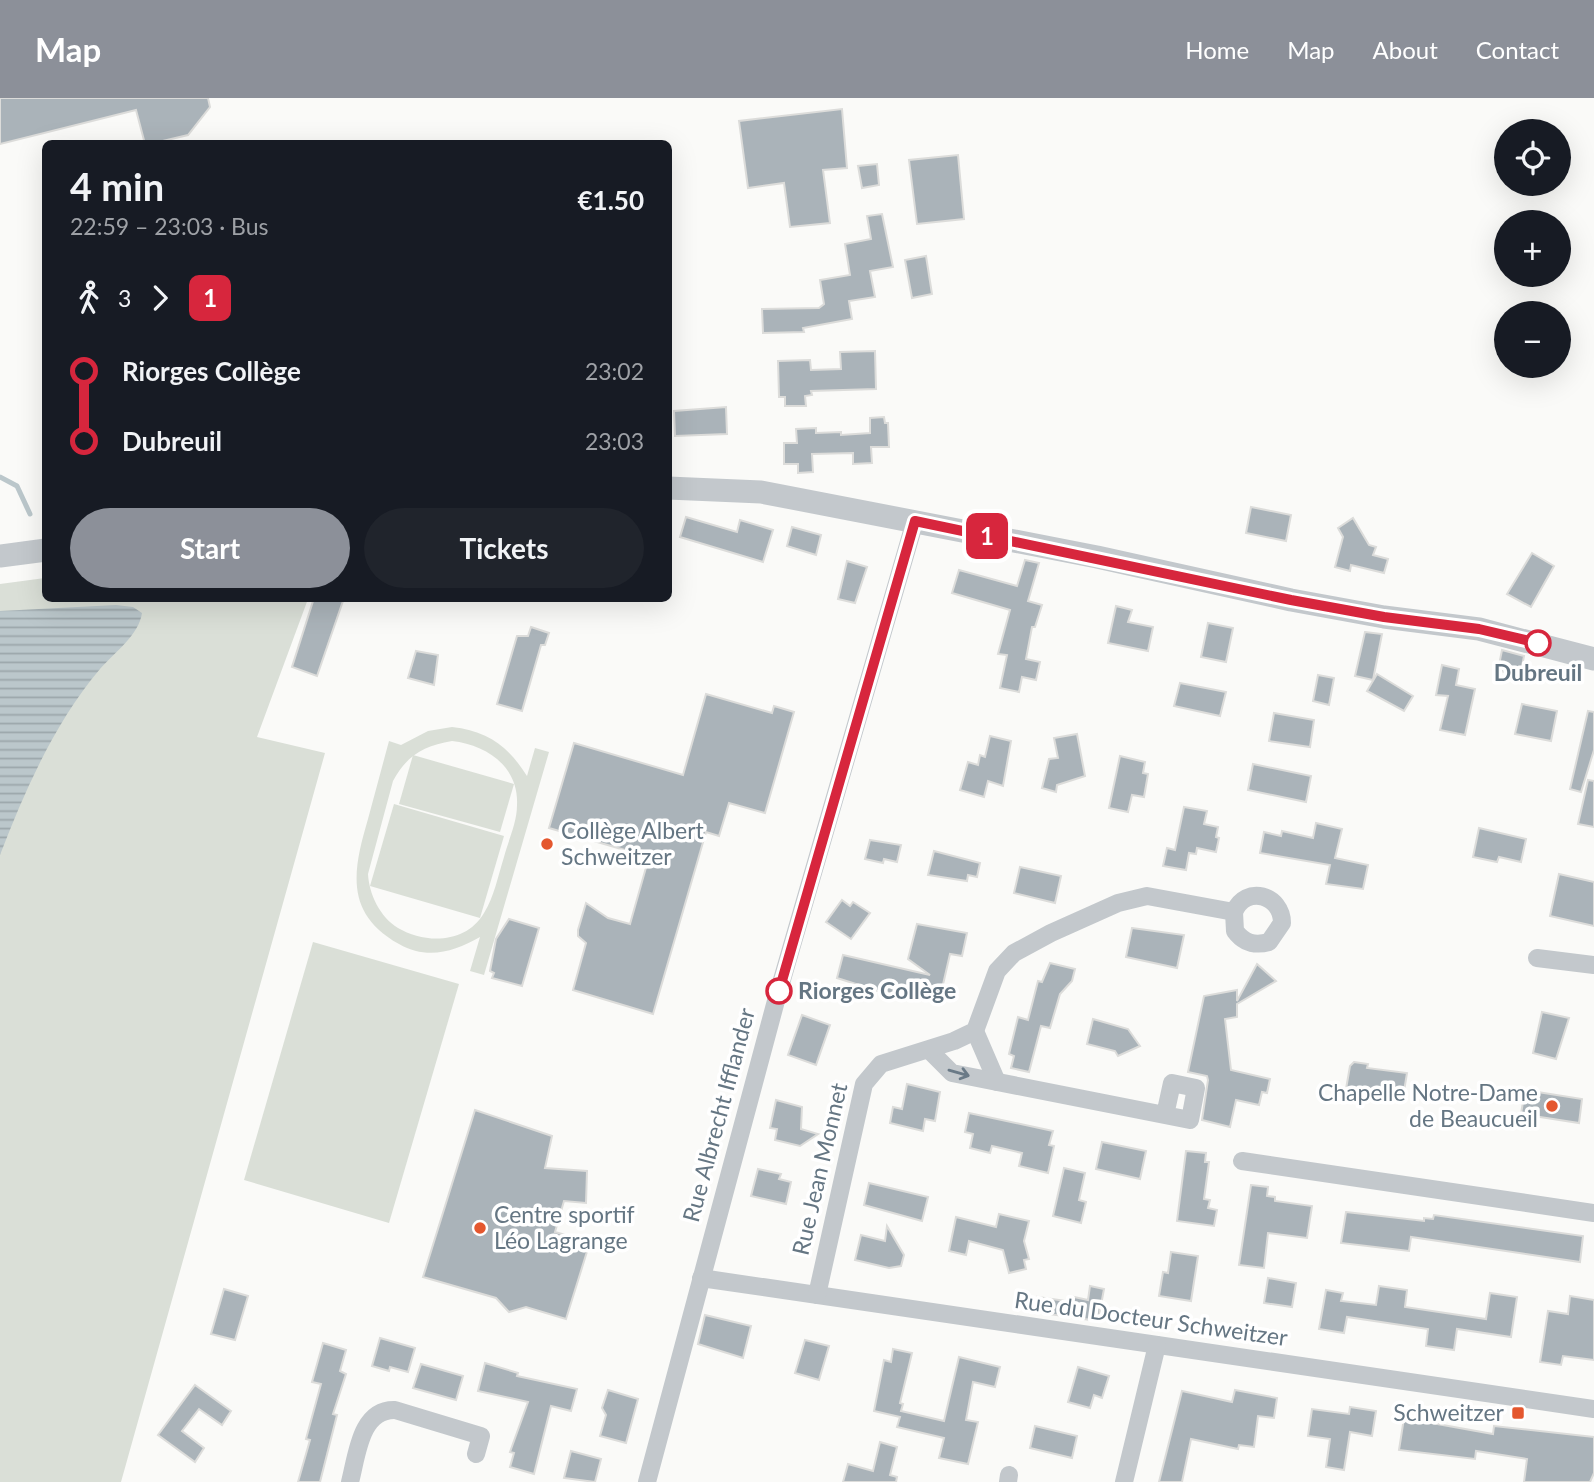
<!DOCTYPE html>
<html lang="en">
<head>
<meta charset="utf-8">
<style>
  :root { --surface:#171b24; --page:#20242c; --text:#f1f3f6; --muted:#9ea1a6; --accent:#8c9099 }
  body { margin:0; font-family:Lato,sans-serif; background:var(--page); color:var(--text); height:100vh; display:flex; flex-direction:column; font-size:26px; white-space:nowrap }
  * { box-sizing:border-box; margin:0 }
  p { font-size:23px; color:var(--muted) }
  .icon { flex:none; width:38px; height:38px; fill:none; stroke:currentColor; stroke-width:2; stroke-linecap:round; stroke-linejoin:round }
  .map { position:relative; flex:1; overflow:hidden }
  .panel { position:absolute; left:42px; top:42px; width:630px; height:462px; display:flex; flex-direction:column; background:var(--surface); border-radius:10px; box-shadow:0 7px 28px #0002 }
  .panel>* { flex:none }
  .badge { padding:0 14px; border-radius:10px; font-size:24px; line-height:46px }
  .tools { position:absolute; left:1494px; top:21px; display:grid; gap:14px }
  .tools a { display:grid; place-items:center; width:77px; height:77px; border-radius:50%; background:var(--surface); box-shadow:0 7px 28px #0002; font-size:35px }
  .map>.badge { position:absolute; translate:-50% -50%; box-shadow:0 0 0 4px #fff }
  .legs { display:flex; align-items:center; gap:10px; height:77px; padding:0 28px; font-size:23px }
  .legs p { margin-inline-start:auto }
  .head { display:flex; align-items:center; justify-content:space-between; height:119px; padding:0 28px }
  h1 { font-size:38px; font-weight:700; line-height:52px }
  .primary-button { display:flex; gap:14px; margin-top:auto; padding:14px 28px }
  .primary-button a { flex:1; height:80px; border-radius:42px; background:var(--accent); color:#fff; font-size:28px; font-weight:700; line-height:80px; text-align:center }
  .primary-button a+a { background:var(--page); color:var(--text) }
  ul { padding:0 28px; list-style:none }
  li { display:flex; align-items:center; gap:24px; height:70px; font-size:26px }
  li i { display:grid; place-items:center; width:10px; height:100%; margin:0 9px; background:currentColor }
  li i::after { content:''; width:18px; height:18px; margin:-9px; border:5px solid; border-radius:50%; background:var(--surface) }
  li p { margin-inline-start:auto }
  li:first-child i { background:linear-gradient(#0000 50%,currentColor 0) }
  li:last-child i { background:linear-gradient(currentColor 50%,#0000 0) }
  header { display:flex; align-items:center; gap:42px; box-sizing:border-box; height:98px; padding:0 35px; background:var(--accent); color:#fff }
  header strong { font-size:33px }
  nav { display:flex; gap:38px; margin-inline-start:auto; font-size:24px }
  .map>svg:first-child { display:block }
</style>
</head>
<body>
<header>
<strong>Map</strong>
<nav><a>Home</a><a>Map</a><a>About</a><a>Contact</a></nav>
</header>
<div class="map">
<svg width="1594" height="1384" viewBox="0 0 1594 1384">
  <defs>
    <pattern id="water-rules" width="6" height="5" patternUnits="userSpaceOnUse" patternTransform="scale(1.75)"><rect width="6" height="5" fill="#bbc7cb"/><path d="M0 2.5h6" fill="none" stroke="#9ca6aa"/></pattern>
  </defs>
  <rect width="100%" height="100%" fill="#fafaf8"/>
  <g fill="#dadfd7" fill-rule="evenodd">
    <path d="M45 480 46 500 308 501 257 639 325 655 121 1384H0V486Z"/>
    <path d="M452 629C488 633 508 648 527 678L535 650 549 654 484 877 470 873 480 839C454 854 427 862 399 846 344 815 353 772 368 721 375 695 382 669 389 643L401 647 428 633ZM452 643C487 647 519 669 517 707 517 725 508 743 504 759 498 778 494 799 484 815 466 846 425 846 398 830 380 819 369 796 368 776L393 683C407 657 424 648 452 643Z"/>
    <path d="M413 657 514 686 500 734 399 706Z"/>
    <path d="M394 706 504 738 480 820 370 788Z"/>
    <path d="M313 844 459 886 389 1125 244 1082Z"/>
  </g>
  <path fill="url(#water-rules)" d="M116 507 133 509 142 515C139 537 114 555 100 571 55 624 25 692 0 757V513Z"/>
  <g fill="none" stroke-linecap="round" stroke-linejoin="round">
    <path stroke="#bbc7cb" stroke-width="5" d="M0 379 17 388 30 416"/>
  </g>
  <g fill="#aab3b9" stroke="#dcdcda" stroke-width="2">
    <path d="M0 0H208L210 9 188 37 150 46H145L136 12 0 46Z"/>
    <path d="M842 11 847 70 823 72 830 125 790 129 784 85 748 90 739 23Z"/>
    <path d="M958 57 964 121 917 126 909 62Z"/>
    <path d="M877 66 879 87 862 90 858 68Z"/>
    <path d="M882 116 893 169 870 173 875 199 849 203 852 221 803 230 804 234 763 235 762 211 819 210 824 206 820 182 850 177 845 146 871 141 867 118Z"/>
    <path d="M926 158 932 196 912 200 905 162Z"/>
    <path d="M875 253 876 291 811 293 812 297 805 298 806 308H785V299H779L778 263 810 262 811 272 841 271 840 254Z"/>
    <path d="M726 309 727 336 675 338 674 313Z"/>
    <path d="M884 319 885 325H888L889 349H871L872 365 853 366V355L812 356 813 374 798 375V366H784V345H797L796 331 816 330V335L841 334V337L870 335V320Z"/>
    <path d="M1251 409 1291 417 1286 443 1246 435Z"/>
    <path d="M686 419 737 434 740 422 773 432 763 464 680 439Z"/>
    <path d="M1353 420 1369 447 1376 449 1373 457 1388 461 1384 475 1351 467 1350 473 1335 469 1343 439 1338 430Z"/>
    <path d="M792 429 821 437 816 457 787 448Z"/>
    <path d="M1532 455 1554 468 1531 509 1507 496Z"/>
    <path d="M1025 462 1039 465 1028 503 1042 507 1035 529H1032L1026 561 1040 564 1036 582 1022 579 1019 594 1000 590 1007 557 998 556 1010 512 952 495 959 472 1017 488Z"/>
    <path d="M847 463 867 469 855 505 838 501Z"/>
    <path d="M314 500H344L317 578 292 569Z"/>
    <path d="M1116 508 1132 512 1128 524 1153 529 1148 553 1108 545Z"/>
    <path d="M1208 525 1233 530 1226 564 1201 559Z"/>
    <path d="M531 529 549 535 545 547H541L522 613 497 606 517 538H528Z"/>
    <path d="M1365 534 1382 536 1373 582 1355 578Z"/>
    <path d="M1502 552 1524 558 1520 579 1498 572Z"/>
    <path d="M416 553 438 557 434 587 408 580Z"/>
    <path d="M1442 567 1459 571 1456 587 1475 591 1465 637 1440 632 1448 598 1436 597Z"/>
    <path d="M1377 576 1413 598 1404 613 1367 593Z"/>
    <path d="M1318 577 1334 580 1329 607 1313 603Z"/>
    <path d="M1180 585 1226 594 1220 618 1174 608Z"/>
    <path d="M706 596 772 615 774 608 794 614 765 715 729 705 719 738 706 734 653 916 573 892 586 845 578 838V832L586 805 608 820 630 826 649 759 549 730 574 645 683 677Z"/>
    <path d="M1522 606 1557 613 1551 643 1515 636Z"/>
    <path d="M1588 613 1594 614V652L1581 694 1570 691Z"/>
    <path d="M1274 615 1314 622 1310 649 1269 643Z"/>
    <path d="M1077 636 1085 678 1057 687 1056 694 1042 690 1049 661 1058 660 1054 640Z"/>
    <path d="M990 638 1011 643 1003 688 988 683 984 699 960 692 968 664 978 667 980 657 985 659Z"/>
    <path d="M1120 658 1145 664 1143 675 1148 676 1144 699 1132 697 1128 714 1109 710Z"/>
    <path d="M1253 666 1311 678 1306 704 1248 692Z"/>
    <path d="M1588 682 1594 683V729L1578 726Z"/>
    <path d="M1184 709 1207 713 1204 726 1218 729 1216 739 1219 740 1216 754 1197 750 1196 756 1189 755 1186 772 1163 768 1167 750 1175 752Z"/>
    <path d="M1316 725 1342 731 1335 760 1368 767 1363 791 1326 786 1330 767 1260 755 1264 734 1281 738 1282 733 1313 740Z"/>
    <path d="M1479 730 1526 741 1521 764 1499 759 1497 764 1473 759Z"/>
    <path d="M870 742 901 747 897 764 884 761 883 765 865 761Z"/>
    <path d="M934 753 980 765 977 779 968 777 967 783 928 777Z"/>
    <path d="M1020 769 1061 778 1055 805 1014 795Z"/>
    <path d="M1559 776 1594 784V828L1550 818Z"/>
    <path d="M842 802 850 808 853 804 870 815 851 841 826 824Z"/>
    <path d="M509 821 539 830 522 888 492 880 494 875 490 873 496 841Z"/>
    <path d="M917 826 967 835 962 858 950 856 939 904 878 893 837 880 843 857 930 877 908 861Z"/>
    <path d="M1132 830 1184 837 1177 870 1126 859Z"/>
    <path d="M1050 865 1075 871 1072 883 1060 896 1050 930 1041 928 1029 974 1011 970 1014 958 1009 956 1018 919 1028 922 1038 883 1042 884Z"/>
    <path d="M1257 866 1276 883 1237 906V919L1225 921 1231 972 1270 981 1267 995 1262 994 1259 1007 1236 1002 1230 1029 1202 1022 1208 982 1207 978 1188 974 1204 898 1237 892V903Z"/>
    <path d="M1542 914 1569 920 1556 961 1533 955Z"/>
    <path d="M802 917 830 927 816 967 788 957Z"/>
    <path d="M1093 921 1128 931 1140 948 1118 958 1115 953 1087 946Z"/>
    <path d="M1354 964 1368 966 1367 970 1407 975 1403 999 1346 991 1350 968Z"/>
    <path d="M907 986 940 994 935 1023 925 1021 923 1033 890 1025 893 1009 902 1011Z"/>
    <path d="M1525 992 1582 1001 1579 1025 1521 1016Z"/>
    <path d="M776 1002 802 1009 801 1031 818 1036 800 1048 775 1042 777 1031 770 1030Z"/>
    <path d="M475 1012 552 1038 545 1070 587 1073 586 1105 564 1103 555 1134 590 1144 566 1221 526 1209 509 1214 496 1200 423 1179Z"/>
    <path d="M969 1015 1053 1033 1049 1047 1054 1048 1048 1075 1019 1068 1022 1055 992 1048 990 1055 970 1050 973 1036 965 1034Z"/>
    <path d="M1102 1044 1146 1053 1140 1081 1096 1071Z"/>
    <path d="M1186 1053 1206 1055 1205 1064H1209L1204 1101 1210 1102 1208 1110 1217 1112 1214 1128 1177 1123Z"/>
    <path d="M1064 1070 1085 1075 1079 1102 1086 1104 1081 1125 1053 1118Z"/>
    <path d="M758 1071 781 1076 779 1081 791 1084 786 1106 751 1098Z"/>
    <path d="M869 1085 928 1099 922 1123 864 1107Z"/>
    <path d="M1251 1087 1268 1089 1267 1098 1275 1099V1103L1312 1108 1307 1140 1268 1135 1264 1170 1239 1167Z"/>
    <path d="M1346 1114 1424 1123V1120L1433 1121 1434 1117 1583 1138 1580 1164 1411 1139 1409 1153 1341 1145Z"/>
    <path d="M999 1116 1029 1123 1024 1143 1029 1161 1024 1162 1026 1171 1009 1175 1003 1152 969 1143 966 1157 949 1153 956 1119 996 1129Z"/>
    <path d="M887 1128 904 1157 901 1168 889 1170 855 1162 861 1137 885 1143Z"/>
    <path d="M1171 1154 1198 1158 1191 1203 1159 1198 1163 1174 1168 1175Z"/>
    <path d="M1268 1180 1296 1185 1292 1209 1264 1205Z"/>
    <path d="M1090 1188 1104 1191 1098 1223 1035 1214 1037 1199 1073 1204 1074 1199 1088 1202Z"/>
    <path d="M1379 1188 1407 1192 1405 1209 1486 1221 1490 1195 1517 1199 1511 1239 1457 1231 1454 1252 1426 1248 1428 1231 1347 1219 1344 1235 1319 1231 1326 1192 1343 1195 1341 1203 1376 1207Z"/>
    <path d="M224 1191 248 1198 235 1242 211 1236Z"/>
    <path d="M1570 1198 1594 1202V1262L1563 1258 1561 1267 1540 1264 1548 1213 1568 1216Z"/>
    <path d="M705 1217 751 1228 743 1260 698 1246Z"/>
    <path d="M380 1240 415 1250 408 1274 390 1269 389 1273 372 1268Z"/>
    <path d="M805 1242 829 1248 819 1282 795 1275Z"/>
    <path d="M323 1245 346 1252 340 1273 346 1276 333 1316 337 1317 320 1384H298L310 1342 306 1341 321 1286 312 1284Z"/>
    <path d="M893 1251 912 1255 900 1305 903 1306 901 1313 944 1323 959 1259 1000 1269 995 1289 973 1284 966 1322 978 1324 968 1366 939 1360 944 1340 897 1329 900 1319 874 1313 884 1262 891 1264Z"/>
    <path d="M485 1265 518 1275 517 1278 577 1291 571 1313 551 1308 534 1376 510 1369 514 1355 510 1354 528 1304 478 1293Z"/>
    <path d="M421 1266 463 1278 456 1302 413 1290Z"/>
    <path d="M1078 1269 1109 1278 1102 1300 1094 1297 1090 1310 1068 1304Z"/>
    <path d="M195 1287 231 1313 222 1327 199 1311 182 1333 204 1350 195 1364 158 1337Z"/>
    <path d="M608 1292 638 1301 626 1345 600 1338 606 1317 602 1310Z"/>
    <path d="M1235 1292 1277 1300 1274 1320 1258 1318 1254 1349 1239 1347 1238 1351 1191 1341 1182 1384H1159L1182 1293 1232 1304Z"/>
    <path d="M1350 1309 1376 1313 1372 1338 1350 1334 1344 1372 1326 1369 1330 1341 1308 1338 1312 1311 1349 1316Z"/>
    <path d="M1404 1320 1493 1336 1494 1328 1594 1339V1375L1590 1384H1524L1527 1361 1476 1353 1475 1361 1399 1352Z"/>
    <path d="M1035 1328 1077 1338 1072 1360 1030 1350Z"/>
    <path d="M880 1344 897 1349 890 1377 897 1379 896 1384H843L848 1366 873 1373Z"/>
    <path d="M571 1353 601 1361 595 1384 564 1380Z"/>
  </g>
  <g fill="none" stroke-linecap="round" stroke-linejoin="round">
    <g stroke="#c3c8cc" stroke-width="18">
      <path d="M1537 860 1594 867"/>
      <path d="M975 933 997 984"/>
      <path d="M929 952 952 975 1190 1022 1196 990 1172 985 1165 1017"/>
      <path d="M1242 1063 1594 1115"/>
      <path d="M701 1180 1594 1311"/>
      <path d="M817 1197 864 986 881 966 954 943 975 933 997 873 1014 855 1051 835 1118 805 1147 798 1234 814C1246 786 1282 797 1282 825L1269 844C1254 848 1244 845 1235 833L1234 814"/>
      <path d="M350 1384C357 1358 360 1311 395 1312L481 1338 476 1356"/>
      <path d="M647 1384 777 899 915 423"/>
      <path d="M1008 1384 1009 1377"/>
      <path d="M1124 1384 1157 1247"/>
    </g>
    <g stroke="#c3c8cc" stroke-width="23">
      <path d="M668 390 761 394 1097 459 1291 502 1384 519 1479 531 1594 561"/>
      <path d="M0 458 46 452"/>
    </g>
  </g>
  <defs><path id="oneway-shaft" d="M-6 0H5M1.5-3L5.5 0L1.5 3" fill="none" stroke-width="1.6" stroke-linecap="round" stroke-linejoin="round" transform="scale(1.75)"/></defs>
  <use stroke="#6a7a87" href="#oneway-shaft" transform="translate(959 975) rotate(16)"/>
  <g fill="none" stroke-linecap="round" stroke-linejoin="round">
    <defs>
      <path id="line-1" d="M779 893 915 423 1291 502 1384 519 1479 531 1538 545"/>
    </defs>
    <use href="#line-1" stroke="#fff" stroke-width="16"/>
    <use href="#line-1" stroke="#d7263d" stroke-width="10"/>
  </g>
  <g fill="#fff" stroke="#d7263d" stroke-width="3.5">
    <circle cx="1538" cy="545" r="12"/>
    <circle cx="779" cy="893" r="12"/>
  </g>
  <g fill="#e4572e" stroke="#fff" stroke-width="2.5">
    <circle cx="547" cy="746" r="7"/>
    <circle cx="1552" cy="1008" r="7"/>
    <circle cx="480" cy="1130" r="7"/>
    <rect x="1511" y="1308" width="14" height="14" rx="3.5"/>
  </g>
  <g text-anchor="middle" stroke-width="7" stroke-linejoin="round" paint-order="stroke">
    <g font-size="23" font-weight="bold" fill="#657683" stroke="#fff">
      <text x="1538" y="583">Dubreuil</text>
      <text x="798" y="901" text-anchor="start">Riorges Collège</text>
    </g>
    <g font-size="23" fill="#657683" stroke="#fff" text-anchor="start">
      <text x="561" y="741">Collège Albert<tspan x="561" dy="26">Schweitzer</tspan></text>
      <text x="1538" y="1003" text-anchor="end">Chapelle Notre-Dame<tspan x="1538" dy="26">de Beaucueil</tspan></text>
      <text x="494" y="1125">Centre sportif<tspan x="494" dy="26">Léo Lagrange</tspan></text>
      <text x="1504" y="1323" text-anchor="end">Schweitzer</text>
    </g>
    <g font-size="23" fill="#657683" stroke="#fff">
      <text transform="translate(719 1017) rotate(-75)" y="8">Rue Albrecht Ifflander</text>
      <text transform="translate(820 1071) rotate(-77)" y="8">Rue Jean Monnet</text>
      <text transform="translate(1151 1221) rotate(8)" y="8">Rue du Docteur Schweitzer</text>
    </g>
  </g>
</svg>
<div class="tools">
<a><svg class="icon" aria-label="locate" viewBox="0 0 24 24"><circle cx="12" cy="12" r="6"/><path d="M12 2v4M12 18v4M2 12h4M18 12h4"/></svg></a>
<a>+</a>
<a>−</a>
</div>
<b class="badge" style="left:987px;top:438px;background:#d7263d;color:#fff">1</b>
<section class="panel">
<div class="head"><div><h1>4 min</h1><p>22:59 – 23:03 · Bus</p></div><b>€1.50</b></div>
<div class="legs"><svg class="icon" aria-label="walk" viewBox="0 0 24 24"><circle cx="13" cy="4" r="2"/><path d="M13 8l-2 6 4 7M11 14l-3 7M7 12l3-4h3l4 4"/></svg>3<svg class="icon" aria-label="forward" viewBox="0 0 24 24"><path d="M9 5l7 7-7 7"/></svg><b class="badge" style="background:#d7263d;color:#fff">1</b></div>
<ul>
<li><i style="color:#d7263d"></i><b>Riorges Collège</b><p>23:02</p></li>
<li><i style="color:#d7263d"></i><b>Dubreuil</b><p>23:03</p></li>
</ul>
<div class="primary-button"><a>Start</a><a>Tickets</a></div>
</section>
</div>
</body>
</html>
